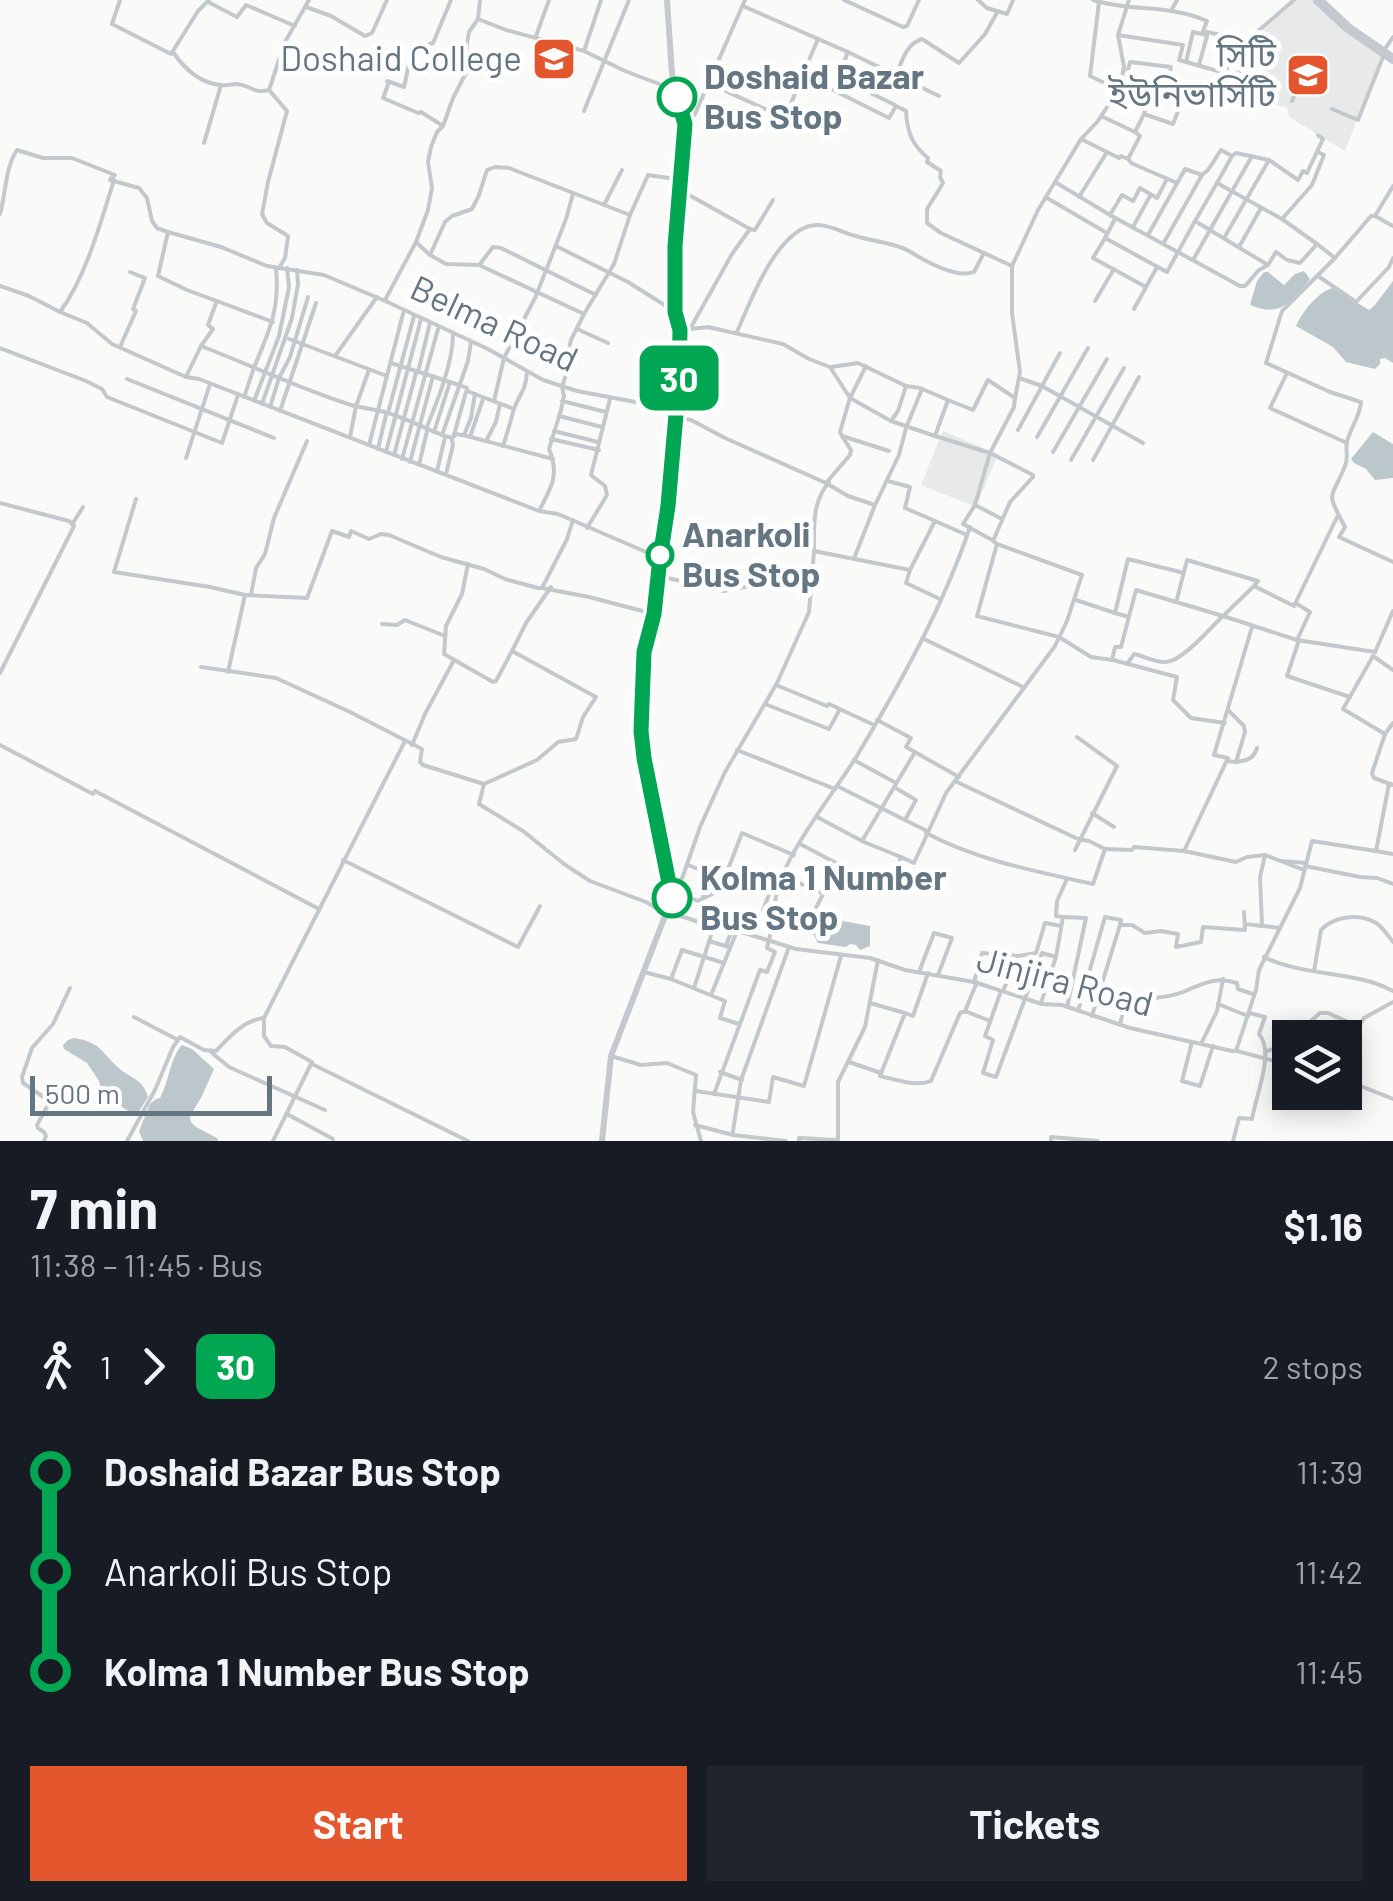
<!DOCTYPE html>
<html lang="en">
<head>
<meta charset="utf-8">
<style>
  :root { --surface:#171b24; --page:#20242c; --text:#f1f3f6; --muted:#9ea1a6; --accent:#e4572e }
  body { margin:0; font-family:Barlow,"Noto Sans Bengali",sans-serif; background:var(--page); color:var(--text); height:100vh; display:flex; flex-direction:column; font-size:38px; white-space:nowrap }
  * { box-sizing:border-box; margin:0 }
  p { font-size:32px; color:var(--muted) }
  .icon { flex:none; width:55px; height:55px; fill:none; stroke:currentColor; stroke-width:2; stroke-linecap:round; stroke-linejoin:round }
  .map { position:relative; height:1141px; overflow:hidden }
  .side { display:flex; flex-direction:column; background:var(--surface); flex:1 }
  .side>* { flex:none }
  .badge { padding:0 20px; border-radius:15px; font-size:35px; line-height:65px }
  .buttons { position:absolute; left:1272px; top:1020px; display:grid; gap:20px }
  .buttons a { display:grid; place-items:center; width:90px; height:90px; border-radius:0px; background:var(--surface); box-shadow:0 5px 25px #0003; font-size:50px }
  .scale { position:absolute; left:30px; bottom:25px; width:242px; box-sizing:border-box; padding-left:10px; border:5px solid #657683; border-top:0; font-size:28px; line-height:35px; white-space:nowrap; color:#657683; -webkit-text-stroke:8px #fff; paint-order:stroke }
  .map>.badge { position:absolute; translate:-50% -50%; box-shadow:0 0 0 5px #fff }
  .legs { display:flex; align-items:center; gap:15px; height:110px; padding:0 30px; font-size:32px }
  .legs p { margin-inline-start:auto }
  .summary { display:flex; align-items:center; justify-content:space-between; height:170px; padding:0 30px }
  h1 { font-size:55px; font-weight:700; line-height:75px }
  .cta { display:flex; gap:20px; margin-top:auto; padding:20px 30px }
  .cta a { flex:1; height:115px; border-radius:0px; background:var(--accent); color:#fff; font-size:40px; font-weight:700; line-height:115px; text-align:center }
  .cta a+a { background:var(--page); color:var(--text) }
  ul { padding:0 30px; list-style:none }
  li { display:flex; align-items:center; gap:35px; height:100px; font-size:38px }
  li i { display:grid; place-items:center; width:15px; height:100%; margin:0 12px; background:currentColor }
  li i::after { content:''; width:25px; height:25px; margin:-12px; border:8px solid; border-radius:50%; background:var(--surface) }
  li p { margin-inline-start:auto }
  li:first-child i { background:linear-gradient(#0000 50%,currentColor 0) }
  li:last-child i { background:linear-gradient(currentColor 50%,#0000 0) }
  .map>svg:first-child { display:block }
</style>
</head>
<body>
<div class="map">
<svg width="1393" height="1141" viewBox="0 0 1393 1141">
  <rect width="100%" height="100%" fill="#fafaf8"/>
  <g fill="#e8e9e9">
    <path d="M1296 0H1315L1381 56 1345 151 1289 117 1287 108 1236 93 1253 40Z"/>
    <path d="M943 431 998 454 976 507 921 485Z"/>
  </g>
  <g fill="#bbc7cb">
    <path d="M1304 271 1310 279C1290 302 1281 318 1250 305L1257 281 1264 272H1268L1284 285 1295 274Z"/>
    <path d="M1393 281V363L1385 358 1380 359V364L1375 369 1346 362 1333 347 1296 326C1302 313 1318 291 1333 288L1369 310 1375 305Z"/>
    <path d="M1373 432 1393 444V478L1375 480 1366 469 1354 463 1351 459Z"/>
    <path d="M826 918 870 926V946L860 950 856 945 850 944 846 947 818 943 813 934V926Z"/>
    <path d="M74 1038C103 1043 101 1053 120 1069 133 1080 142 1078 148 1097L136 1116 103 1095 99 1081 87 1063 64 1049 63 1045 68 1040Z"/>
    <path d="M182 1045 192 1049 214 1069 202 1096 190 1116 191 1122 196 1127 217 1138 218 1141H143L139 1131 150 1104 156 1099 160 1098C169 1082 170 1058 182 1045Z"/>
  </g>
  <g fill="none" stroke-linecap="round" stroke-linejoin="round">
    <g stroke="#c3c8cc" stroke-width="4">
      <path d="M120 0 112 24 171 54 198 11 209 0"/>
      <path d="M844 0 903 27 907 26 919 0"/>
      <path d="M978 0 987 8 1007 14 1013 0"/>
      <path d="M1093 0C1130 12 1170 4 1207 21L1203 31 1234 38"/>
      <path d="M208 2 237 17 246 5 295 26"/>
      <path d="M1099 2 1090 76 1117 89"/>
      <path d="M743 6 848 52 939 96"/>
      <path d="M306 7 331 16 365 36 372 33 387 0"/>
      <path d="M1172 9 1177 0"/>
      <path d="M478 19 506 30 584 51 625 71 675 90"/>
      <path d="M1118 35 1183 45 1179 60 1225 73 1229 63"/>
      <path d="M536 36 549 0"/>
      <path d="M1385 49 1393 37"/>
      <path d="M584 51 601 0"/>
      <path d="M173 52C184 68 200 83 220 85 226 86 231 84 237 84 251 85 252 94 269 90"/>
      <path d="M848 52 838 77 895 105"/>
      <path d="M1186 62 1193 32 1207 35"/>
      <path d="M1199 65 1207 36"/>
      <path d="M1240 65 1227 62 1234 38 1248 42"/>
      <path d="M803 74 818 39"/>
      <path d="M896 75C902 61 906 44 922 39L959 63 985 34 998 11"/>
      <path d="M1126 78 1130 62 1171 67 1167 89"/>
      <path d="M387 81 404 87 412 50 433 43 451 0"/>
      <path d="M389 82 383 98 418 113 421 112 443 126"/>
      <path d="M1121 82 1124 67 1118 35 1129 0"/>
      <path d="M708 83 785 118 803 74 808 72 813 80 889 118 896 106 906 111C907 132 912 145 928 158L927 162 941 171 940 177 943 183 927 209V223L941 233 1012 266"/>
      <path d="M1187 90H1170L1126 78 1098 121 1081 139 1119 158 1121 156 1128 159 1140 136 1135 132 1144 114 1173 124 1188 86 1225 94 1226 92H1233L1249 39 1294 0"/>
      <path d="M1292 101 1305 71"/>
      <path d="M1332 109 1358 120 1383 57"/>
      <path d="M584 111 629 0"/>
      <path d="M1144 114 1153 85"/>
      <path d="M1101 116 1135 132"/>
      <path d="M685 124 695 114 745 0"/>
      <path d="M1081 139 1055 182 1110 215 1240 286H1245L1259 270 1268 265"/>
      <path d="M204 143 221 85"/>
      <path d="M1129 160 1131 163 1177 183"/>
      <path d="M1202 175 1208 170 1221 150 1232 156"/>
      <path d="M110 180 139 188 147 198 152 221 157 228 168 232 221 247 267 266 324 275 383 300 488 349 543 380 577 391 646 404 675 417 691 420 725 438 826 483 848 496 875 505"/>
      <path d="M1217 183 1232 156 1236 153 1269 160 1298 180 1303 171 1307 173 1323 139 1318 135"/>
      <path d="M1393 186 1375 216H1371L1335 258 1282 311 1266 363 1330 392 1361 402C1360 417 1350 428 1347 442 1345 451 1349 458 1345 466 1331 501 1325 490 1345 527L1339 537 1393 562"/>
      <path d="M680 190 750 229"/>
      <path d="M1079 197 1107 152"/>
      <path d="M1047 198 1107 233"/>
      <path d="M604 205 622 170"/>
      <path d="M0 214C6 193 5 168 17 150L43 158H72L115 175 111 178"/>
      <path d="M1110 215 1122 195 1133 201 1140 188 1157 198 1167 179"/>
      <path d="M1375 216 1393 226"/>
      <path d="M1115 219 1105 238 1167 272 1195 221"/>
      <path d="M1282 219 1312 185 1324 155 1318 152"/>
      <path d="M1133 227 1150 196"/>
      <path d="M168 232 158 276 187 290 273 322"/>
      <path d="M1148 235 1185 169 1202 175 1163 244"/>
      <path d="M1105 238 1093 258 1146 287"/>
      <path d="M1224 238 1269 160"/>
      <path d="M416 242 430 255 445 222 452 216 472 209 479 195 487 170 495 167 509 168 630 215"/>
      <path d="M1317 244 1282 219 1217 183 1195 221 1268 265 1276 252 1287 260 1300 263 1317 244 1335 258"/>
      <path d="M556 246 628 282 674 311"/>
      <path d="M1239 247 1261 208"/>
      <path d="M430 255 446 264 479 265 584 314"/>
      <path d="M1193 260 1252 156"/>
      <path d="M480 264 493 247 501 248 596 295"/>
      <path d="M279 268 285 258 288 236 267 223 262 214 268 182 287 111 269 90 285 42 309 0"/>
      <path d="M1318 276 1356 302 1389 267 1393 258"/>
      <path d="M0 286 29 296 60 312 87 323 112 344 186 377 199 379 539 511 558 514 660 558"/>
      <path d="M385 300 416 242 428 210 432 188 428 162 431 147 437 132 443 126 453 98 468 69 467 44 469 32 478 19 480 0"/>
      <path d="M1095 301 1114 269"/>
      <path d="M1134 309 1157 267"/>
      <path d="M60 312C86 277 101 221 114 180"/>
      <path d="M577 329 608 343"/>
      <path d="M690 329 732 254 750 229 755 230 773 200"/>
      <path d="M681 330 708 327 783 344 809 359 830 367 850 398 891 421 898 411 906 386"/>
      <path d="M737 332C750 302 779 223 819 225 832 226 844 233 856 236 874 242 893 242 909 251 925 261 956 279 974 272L984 253"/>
      <path d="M289 339 387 376"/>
      <path d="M512 340 566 362"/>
      <path d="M201 346 213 329 208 325 216 303"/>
      <path d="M120 347 136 311 133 309 145 278 130 272"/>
      <path d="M0 348 86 381 102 389 107 397 222 443 238 395"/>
      <path d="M335 356 377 297"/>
      <path d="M391 363 459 385 467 388V391L514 409"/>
      <path d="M866 366 850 398 840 432 842 436 889 451"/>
      <path d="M831 367 858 363 906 386 920 388 948 400"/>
      <path d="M418 372 430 323"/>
      <path d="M1286 375 1270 408 1347 443"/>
      <path d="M186 377 201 346C248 364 298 388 348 404 363 409 379 409 394 415 412 421 428 430 445 436L452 438 456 434 467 436 553 459"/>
      <path d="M1019 378 1042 386 1143 443"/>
      <path d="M127 379 274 438"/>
      <path d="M244 397C248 387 251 375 255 365 270 330 280 307 276 268"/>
      <path d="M254 401 279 336 289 287 287 268"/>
      <path d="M494 401 504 358 536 296 566 219 573 194"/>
      <path d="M562 401 606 412"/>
      <path d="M262 404 292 318 298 284 297 270"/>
      <path d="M270 407 279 378 290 357 308 297"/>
      <path d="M280 411 316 303"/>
      <path d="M388 413 414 316"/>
      <path d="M559 416 602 427"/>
      <path d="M891 421 935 436 948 400 973 410 988 380 1015 398 1020 372 1012 313V266L1038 210 1055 182"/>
      <path d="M426 429C437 402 453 363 453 334"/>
      <path d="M1018 430 1060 353"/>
      <path d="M554 431 598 442"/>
      <path d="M434 432 450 382"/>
      <path d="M442 435 468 361 471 342"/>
      <path d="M454 435 466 392"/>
      <path d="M464 435 471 418 475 394"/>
      <path d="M935 436 990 453 1014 407 1015 398"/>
      <path d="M350 437 356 406 369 370"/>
      <path d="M470 437 483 399"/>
      <path d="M1037 437 1088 348"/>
      <path d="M551 439 599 450"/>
      <path d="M486 441 496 422 500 404"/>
      <path d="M369 445 404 310"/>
      <path d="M503 446C507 434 510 424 513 412 518 395 526 392 527 372"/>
      <path d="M378 449 386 415"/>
      <path d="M386 452 421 319"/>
      <path d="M1053 452 1107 359"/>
      <path d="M394 455 416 373"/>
      <path d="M186 458 210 384"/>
      <path d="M402 459 438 329"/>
      <path d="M1071 460 1124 368"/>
      <path d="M1093 460 1139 377"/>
      <path d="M410 462 433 376"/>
      <path d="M419 465 427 431"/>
      <path d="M437 471 445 437"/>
      <path d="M446 474 453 445 452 440"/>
      <path d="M136 499 114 572 210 587 245 595"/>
      <path d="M0 503 69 521 74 526 0 673"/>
      <path d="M975 505 963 524 992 540"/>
      <path d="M540 509C553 485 559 473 549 449L561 410 564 396 562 387 569 365 566 362 571 340 584 314 614 264 630 215 648 175 682 180"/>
      <path d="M1002 519 975 505 990 453 1033 475V477L1010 502 993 541 997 544 977 616 1059 637 1091 657 1112 660 1115 647H1121L1136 590 1223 616 1254 586 1294 606 1338 515"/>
      <path d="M935 521 967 535"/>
      <path d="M73 523 83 507"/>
      <path d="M587 528 607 495 605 486 591 475 610 399"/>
      <path d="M814 551C814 526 812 502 829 482L826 483 850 455 851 450 842 436"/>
      <path d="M855 556 875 505 899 455 906 428 922 389"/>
      <path d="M468 564 462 594 446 626 444 654 493 682 496 681 512 651"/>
      <path d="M910 570 906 583 938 598"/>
      <path d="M785 571V586L810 590"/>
      <path d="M659 576 724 591 749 586 759 572H790L810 576"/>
      <path d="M542 588 589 597 654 614"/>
      <path d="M251 595 256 568 265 554 274 518 307 441"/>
      <path d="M1177 599 1187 560 1258 581 1254 586"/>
      <path d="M1076 600 1115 613"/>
      <path d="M1129 617 1115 613 1128 559 1184 573"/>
      <path d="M382 624 397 625 405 620 445 636"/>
      <path d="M924 639 1023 687"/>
      <path d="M1297 640 1375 652"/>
      <path d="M1299 640 1287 676 1350 697"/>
      <path d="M1375 652 1393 611"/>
      <path d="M1113 660 1177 677 1173 700 1191 718 1225 723"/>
      <path d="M1127 664 1134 654C1144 656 1156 663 1166 662 1183 661 1210 628 1223 616L1297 640 1310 612 1297 604"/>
      <path d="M201 667 276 678 350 712 422 749 420 762 423 765 484 784 479 804 523 831 564 864 590 881 646 902 667 914 684 917 710 926 725 927 796 949 870 958 905 970 974 982 1042 1004 1062 1005 1130 1028 1232 1051H1236L1256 990 1259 970 1300 888 1312 841 1376 851 1389 784"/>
      <path d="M1393 670 1373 656 1343 709 1385 734 1393 723"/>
      <path d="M228 672 245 595 307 598 332 531 349 537 351 531 369 539 381 534 389 535 441 557 484 569 505 579 538 588H542L567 539 573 520"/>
      <path d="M776 685 827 706 829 704 874 725"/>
      <path d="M765 704 829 729 840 709"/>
      <path d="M877 720 911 738 906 747 959 777"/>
      <path d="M1385 734 1372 773 1374 778 1393 785"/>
      <path d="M0 745 93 794"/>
      <path d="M412 745 425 714 454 660"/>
      <path d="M737 750 835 789"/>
      <path d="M854 760 896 783"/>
      <path d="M1227 761 1236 762 1245 732 1244 726 1228 710"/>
      <path d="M1236 762C1247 760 1253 760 1257 748"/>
      <path d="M484 784 537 760 558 742 576 739 583 717 596 697 512 651 526 623 551 587"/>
      <path d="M837 786 927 831"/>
      <path d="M894 787 916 800 905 820"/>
      <path d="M95 791 319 909"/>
      <path d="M1092 813 1114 827"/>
      <path d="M817 817 864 842 901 857"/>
      <path d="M926 833C979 861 1035 871 1093 884L1105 849 1089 841 1078 839 957 782"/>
      <path d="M862 841 915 752"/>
      <path d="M800 844 838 864"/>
      <path d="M1106 849 1132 850 1134 847 1184 851 1228 758 1214 755 1252 627"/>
      <path d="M1075 850 1117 766 1077 737"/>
      <path d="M1184 851 1236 862 1247 857 1265 855 1304 870"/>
      <path d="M1376 851 1393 854"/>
      <path d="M343 860 518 947 540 906"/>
      <path d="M1282 861 1306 863"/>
      <path d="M688 865 713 875 706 885 703 896"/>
      <path d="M1305 866 1360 877 1377 878 1393 884"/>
      <path d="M727 876 759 885 767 869 822 893"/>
      <path d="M677 893 698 901 720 890 742 833 794 855"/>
      <path d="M672 898 683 876 700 827 725 772 777 683 809 612 814 551 910 570 935 521 905 508 910 487 888 481"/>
      <path d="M775 907C774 865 835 793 858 754 901 682 943 607 970 527"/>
      <path d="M775 913 763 910 777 874"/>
      <path d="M1063 917 1086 918 1067 1007"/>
      <path d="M1245 924 1280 928"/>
      <path d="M1262 925 1260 877 1265 855"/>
      <path d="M709 941 729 947"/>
      <path d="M726 946 732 929"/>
      <path d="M1018 956 1036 953 1045 923 1061 926"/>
      <path d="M1264 957C1304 977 1355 970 1393 991"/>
      <path d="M724 963 737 931"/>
      <path d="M1314 971 1321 930C1334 916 1359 913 1376 923 1383 927 1388 936 1393 942"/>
      <path d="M644 972 671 979 725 1001 720 1018 739 1024"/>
      <path d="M919 972 934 933 952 938 938 975"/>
      <path d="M671 979 682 950 724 963 711 995"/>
      <path d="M974 982 982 953 1018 956 1003 991"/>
      <path d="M977 982 965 1011 990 1021"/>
      <path d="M694 988 714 926"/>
      <path d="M1001 991 985 1036 993 1040 983 1073 996 1077 1042 953 1056 957 1063 917 1056 916 1057 901 1067 879"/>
      <path d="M870 1003 905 1013 880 1076C896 1080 917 1087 931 1081L960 1013 966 1011"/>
      <path d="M1041 1003 1056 957"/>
      <path d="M1218 1004 1248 1016"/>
      <path d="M1078 1011 1105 917 1121 920 1120 925"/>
      <path d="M905 1013 913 1016 928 973"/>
      <path d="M1092 1016 1120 925H1132L1145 933 1161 931 1178 934 1176 947 1201 942 1203 927 1245 930 1244 912"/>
      <path d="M134 1017 178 1040"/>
      <path d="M1120 1025 1126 998C1145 998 1165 999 1183 992 1203 984 1214 976 1237 983L1238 989 1253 994"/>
      <path d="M1292 1038 1320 1013H1328L1357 1026"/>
      <path d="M1192 1042 1182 1081 1200 1086 1213 1046"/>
      <path d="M1201 1044 1217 1011 1223 979"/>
      <path d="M1345 1050 1364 1018 1393 1002"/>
      <path d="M1237 1051 1290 1065"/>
      <path d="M1267 1051 1276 1048 1290 1039"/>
      <path d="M211 1052 229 1067 325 1110"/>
      <path d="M611 1056 641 1065 667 1063 696 1075 693 1112 701 1141"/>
      <path d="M849 1062 881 1073"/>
      <path d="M312 1064 468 1141"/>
      <path d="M720 1072 742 1080"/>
      <path d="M1345 1080 1393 1099"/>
      <path d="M696 1091 769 1102 773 1077 804 1086 841 956"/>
      <path d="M714 1094 760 970 767 972 775 952 767 948 777 907 811 918 838 864C856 871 875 888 894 878L901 857 914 863 946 793 1055 646 1067 621 1082 575 997 544"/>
      <path d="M287 1114 333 1139"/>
      <path d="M695 1125 733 1135"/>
      <path d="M44 1141 46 1136 44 1132 38 1128 37 1125 49 1103 48 1100 23 1083 22 1077 32 1048 53 1024 70 988"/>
      <path d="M127 1141 155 1090 173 1047 180 1037 204 1050 216 1051C229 1037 243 1021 263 1018"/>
      <path d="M273 1141 312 1062 285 1047 271 1046 264 1036V1018L405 741"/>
      <path d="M786 1141 733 1135V1131L741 1080 789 947"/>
      <path d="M799 1141V1138L836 1140"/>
      <path d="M838 1141V1082L865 1027 878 960"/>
      <path d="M1051 1141V1137L1098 1141"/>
      <path d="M1233 1141 1239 1118 1252 1119C1256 1095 1275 1052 1259 1034L1265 1017 1249 1013"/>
    </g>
    <path stroke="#c3c9ce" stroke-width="6" d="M602 1141 611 1056 672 898 644 758 641 731 645 652 654 614 659 576 679 380 680 330 675 312V246L685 124 672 74 667 0"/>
    <path stroke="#c3c9ce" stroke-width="10" d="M1318 0 1348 28 1393 59"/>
  </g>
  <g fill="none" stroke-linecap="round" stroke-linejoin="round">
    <defs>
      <path id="line-1" d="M672 898 644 758 641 731 644 652 654 614 660 558 668 506 679 380 680 330 675 312V246L685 124 677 97"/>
    </defs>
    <use href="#line-1" stroke="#fff" stroke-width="22"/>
    <use href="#line-1" stroke="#00a651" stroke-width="15"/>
  </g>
  <defs>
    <symbol id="university-square" viewBox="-11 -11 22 22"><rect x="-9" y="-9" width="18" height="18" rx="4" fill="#e4572e" stroke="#fff"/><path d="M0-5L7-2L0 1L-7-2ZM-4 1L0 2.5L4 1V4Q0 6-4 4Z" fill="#fff"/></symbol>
  </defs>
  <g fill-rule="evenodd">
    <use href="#university-square" x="529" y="34" width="50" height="50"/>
    <use href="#university-square" x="1283" y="50" width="50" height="50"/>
  </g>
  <g fill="#fff" stroke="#00a651" stroke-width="5">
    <circle cx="677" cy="97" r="18"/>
    <circle cx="660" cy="555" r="12"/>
    <circle cx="672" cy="898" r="18"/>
  </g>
  <g text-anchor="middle" stroke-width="10" stroke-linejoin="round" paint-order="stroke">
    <g font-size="35" fill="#657683" stroke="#fff" text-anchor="end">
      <text x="1276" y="67">সিটি<tspan x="1276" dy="40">ইউনিভার্সিটি</tspan></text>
      <text x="522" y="71">Doshaid College</text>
    </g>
    <g font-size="35" font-weight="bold" fill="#657683" stroke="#fff" text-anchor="start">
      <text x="704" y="89">Doshaid Bazar<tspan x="704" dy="40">Bus Stop</tspan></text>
      <text x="682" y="547">Anarkoli<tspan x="682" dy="40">Bus Stop</tspan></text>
      <text x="700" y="890">Kolma 1 Number<tspan x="700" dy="40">Bus Stop</tspan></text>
    </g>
    <g font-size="35" fill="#657683" stroke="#fff">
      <text transform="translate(494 324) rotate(25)" y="12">Belma Road</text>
      <text transform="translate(1065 982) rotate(15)" y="12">Jinjira Road</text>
    </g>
  </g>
</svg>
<div class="buttons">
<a><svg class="icon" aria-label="layers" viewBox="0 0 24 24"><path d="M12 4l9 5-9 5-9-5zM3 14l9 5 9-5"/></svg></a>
</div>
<div class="scale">500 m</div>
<b class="badge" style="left:679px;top:378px;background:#00a651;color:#fff">30</b>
</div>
<section class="side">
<div class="summary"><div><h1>7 min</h1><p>11:38 – 11:45 · Bus</p></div><b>$1.16</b></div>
<div class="legs"><svg class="icon" aria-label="walk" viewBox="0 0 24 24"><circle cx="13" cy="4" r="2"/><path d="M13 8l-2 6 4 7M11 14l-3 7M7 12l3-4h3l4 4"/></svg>1<svg class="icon" aria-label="forward" viewBox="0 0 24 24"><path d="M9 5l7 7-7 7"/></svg><b class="badge" style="background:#00a651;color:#fff">30</b><p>2 stops</p></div>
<ul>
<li><i style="color:#00a651"></i><b>Doshaid Bazar Bus Stop</b><p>11:39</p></li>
<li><i style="color:#00a651"></i><span>Anarkoli Bus Stop</span><p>11:42</p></li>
<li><i style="color:#00a651"></i><b>Kolma 1 Number Bus Stop</b><p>11:45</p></li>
</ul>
<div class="cta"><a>Start</a><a>Tickets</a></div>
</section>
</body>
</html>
